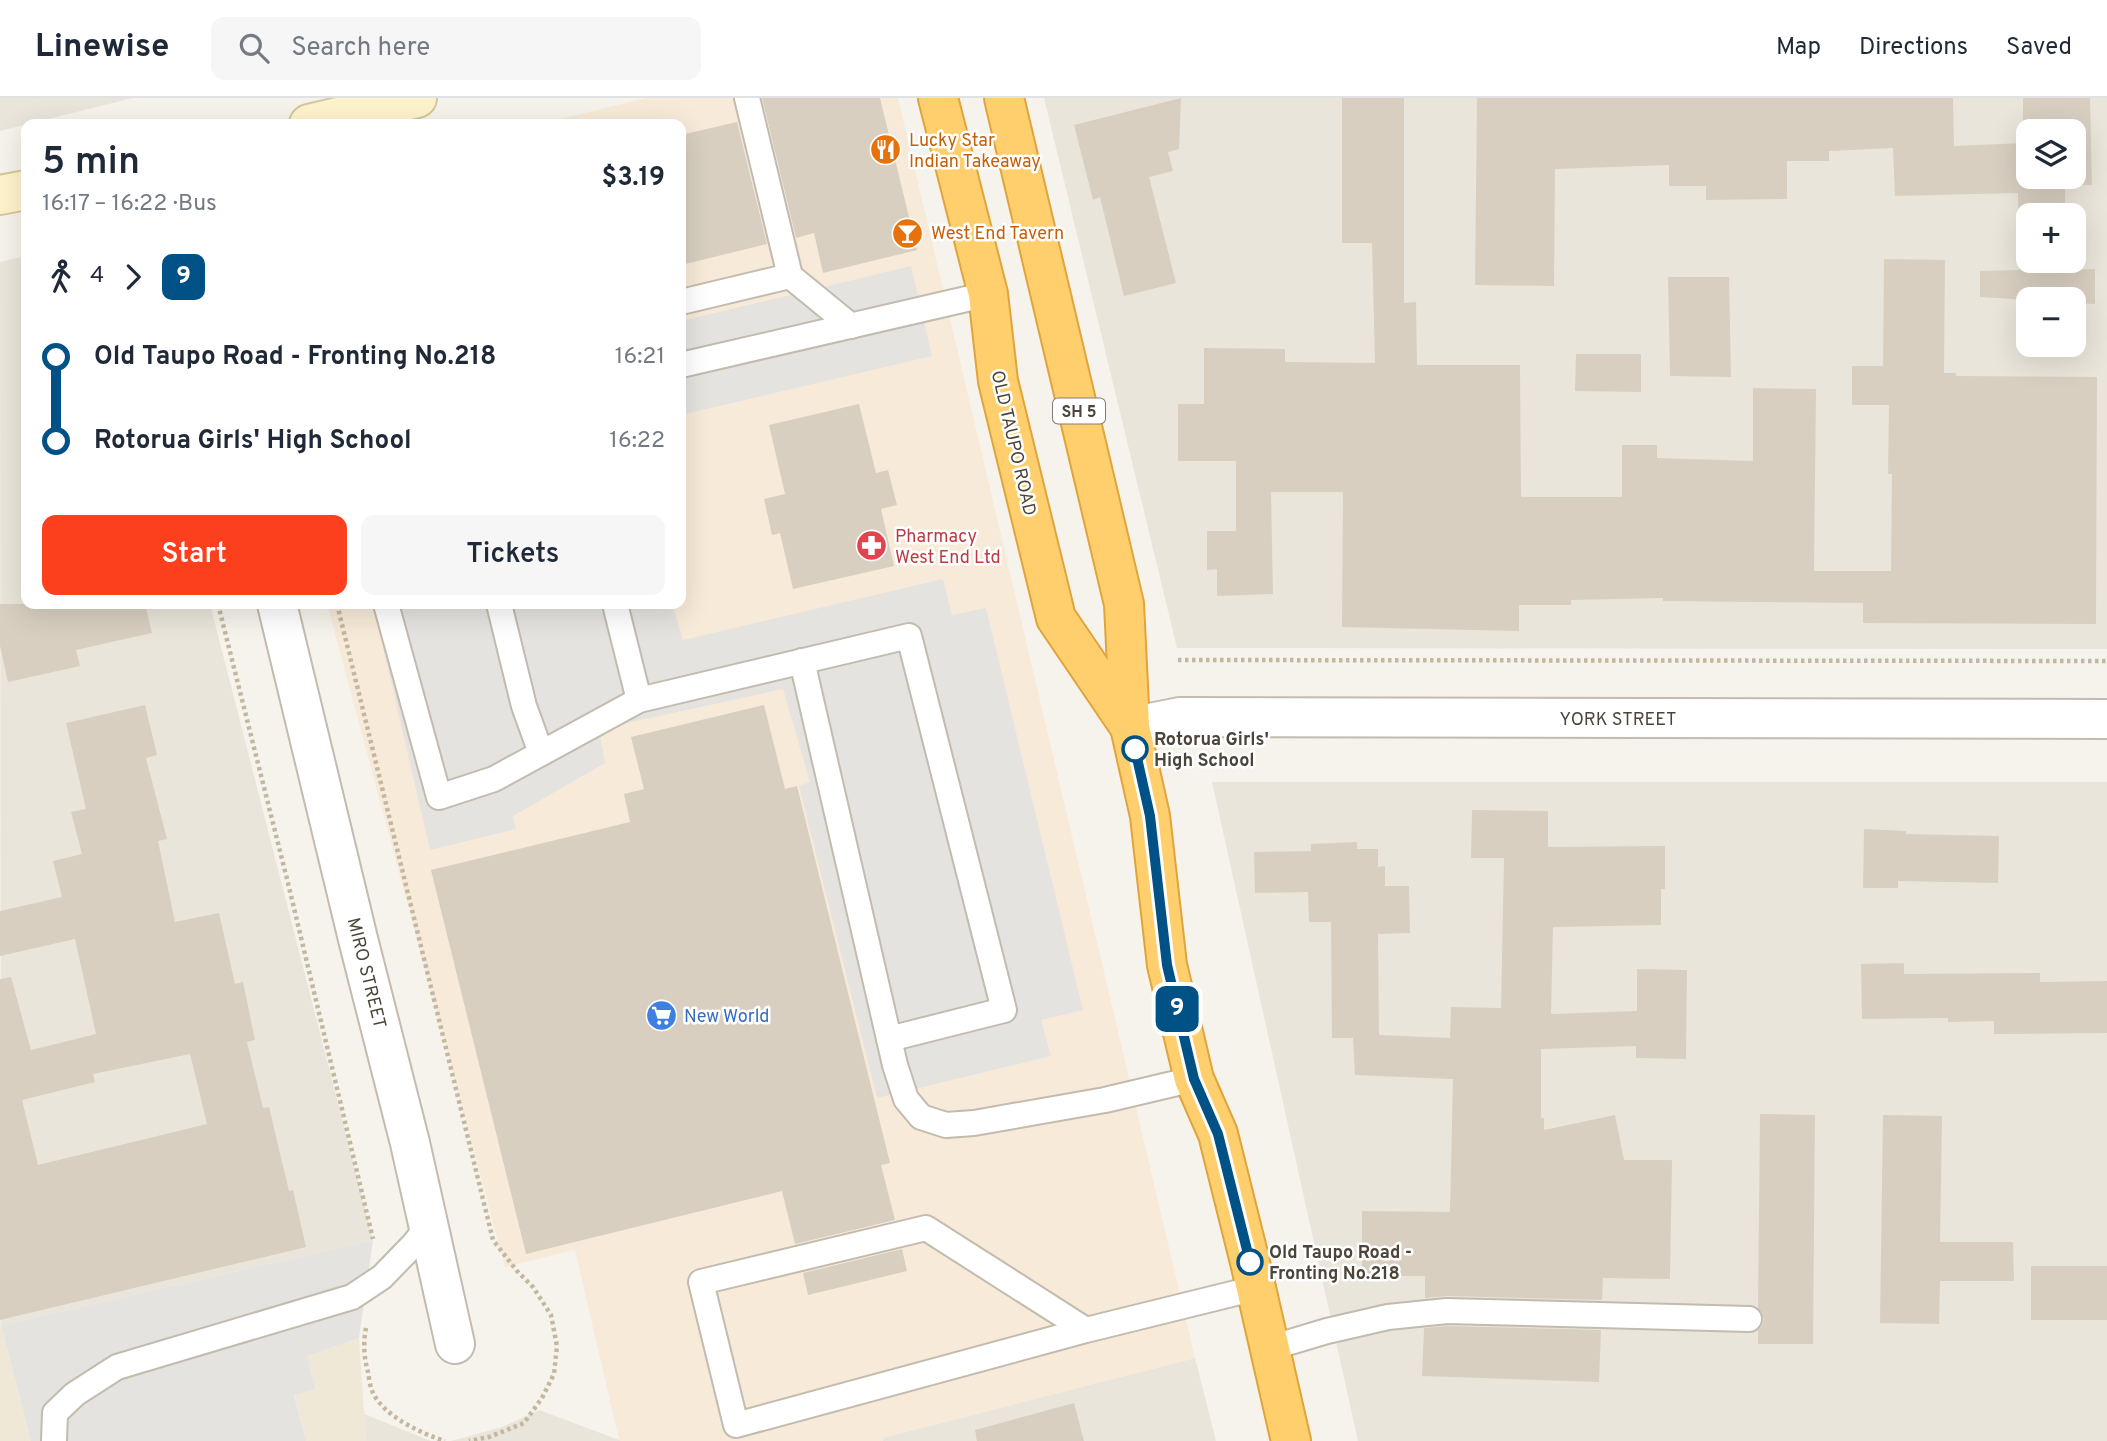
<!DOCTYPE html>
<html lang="en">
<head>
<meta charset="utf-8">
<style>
  :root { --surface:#fff; --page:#f6f6f7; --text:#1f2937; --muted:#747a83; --line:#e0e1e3; --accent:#fc3f1d }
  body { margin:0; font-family:Overpass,sans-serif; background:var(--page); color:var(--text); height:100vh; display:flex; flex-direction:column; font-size:26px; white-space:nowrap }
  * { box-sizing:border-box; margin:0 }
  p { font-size:23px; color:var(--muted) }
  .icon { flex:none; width:38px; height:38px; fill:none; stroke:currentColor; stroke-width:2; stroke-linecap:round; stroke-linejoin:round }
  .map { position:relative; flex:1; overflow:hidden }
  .drawer { position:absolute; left:21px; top:21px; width:665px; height:490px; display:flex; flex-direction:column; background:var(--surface); border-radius:14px; box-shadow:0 7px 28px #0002 }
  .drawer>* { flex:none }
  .badge { padding:0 14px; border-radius:10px; font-size:24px; line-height:46px }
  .fabs { position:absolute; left:2016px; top:21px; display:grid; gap:14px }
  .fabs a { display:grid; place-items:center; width:70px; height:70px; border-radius:14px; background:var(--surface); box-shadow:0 7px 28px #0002; font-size:35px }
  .map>.badge { position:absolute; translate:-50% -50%; box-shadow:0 0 0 4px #fff }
  .legs { display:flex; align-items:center; gap:10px; height:77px; padding:0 21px; font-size:23px }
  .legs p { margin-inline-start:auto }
  .head { display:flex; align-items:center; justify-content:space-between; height:119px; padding:0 21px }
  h1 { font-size:38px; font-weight:600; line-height:52px }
  .action { display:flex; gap:14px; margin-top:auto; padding:14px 21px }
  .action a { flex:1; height:80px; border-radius:14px; background:var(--accent); color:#fff; font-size:28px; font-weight:600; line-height:80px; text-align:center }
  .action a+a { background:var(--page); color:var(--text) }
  ul { padding:0 21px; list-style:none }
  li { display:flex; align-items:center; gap:24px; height:84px; font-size:26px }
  li i { display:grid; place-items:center; width:10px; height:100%; margin:0 9px; background:currentColor }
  li i::after { content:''; width:18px; height:18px; margin:-9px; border:5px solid; border-radius:50%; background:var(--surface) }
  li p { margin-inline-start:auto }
  li:first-child i { background:linear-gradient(#0000 50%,currentColor 0) }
  li:last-child i { background:linear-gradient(currentColor 50%,#0000 0) }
  header { display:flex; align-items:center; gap:42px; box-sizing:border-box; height:98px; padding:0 35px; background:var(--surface); border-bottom:2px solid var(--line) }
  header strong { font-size:33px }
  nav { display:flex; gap:38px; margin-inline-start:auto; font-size:24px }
  .search { width:490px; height:63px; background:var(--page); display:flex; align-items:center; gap:18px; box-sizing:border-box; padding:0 24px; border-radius:14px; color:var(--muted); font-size:26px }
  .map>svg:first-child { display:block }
</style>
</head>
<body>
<header>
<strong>Linewise</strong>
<div class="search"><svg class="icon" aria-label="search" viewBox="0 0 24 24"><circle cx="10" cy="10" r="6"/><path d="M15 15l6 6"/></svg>Search here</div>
<nav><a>Map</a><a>Directions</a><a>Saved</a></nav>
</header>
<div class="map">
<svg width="2107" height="1343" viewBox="0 0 2107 1343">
  <rect width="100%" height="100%" fill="#f6f3ec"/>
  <g fill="#eae5da" fill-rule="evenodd">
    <path d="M0 0H133L0 33Z"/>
    <path d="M1044 0H2107V551L1177 550ZM2028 33H2074V79H2028ZM2028 117H2074V163H2028ZM2028 201H2074V247H2028Z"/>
    <path d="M26 158V506H210L373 1142 1 1227 0 164Z"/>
    <path d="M1212 684H2107V1343H1358Z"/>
    <path d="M1195 1260 1216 1343H883L882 1340Z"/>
    <path d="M539 1312 622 1343H451L502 1329Z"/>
    <path d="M364 1316 431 1343H366Z"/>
  </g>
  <path fill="#f7ead8" d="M646 0H898L1195 1260 882 1340 883 1343H622L619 1342 575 1152 505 1169 327 506H681V26H541Z"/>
  <g fill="#efe8d6">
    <path d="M0 1221 1 1227 31 1343H0Z"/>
    <path d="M359 1240 366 1343H306L294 1296 315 1290 306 1258Z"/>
  </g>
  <g fill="#e5e3e0">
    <path d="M911 168 932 258 681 317V223Z"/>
    <path d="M943 481 952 517 986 510 1083 912 1041 922 1051 958 877 1000 799 688 810 684 783 591 599 631 605 665 513 718 516 731 430 752 373 506H672L683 542Z"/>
    <path d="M373 1142 359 1240 307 1258 315 1291 294 1297 306 1343H31L1 1227Z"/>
  </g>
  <g fill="#d8cfc1" fill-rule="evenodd">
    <path d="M762 0H880L917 152 823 175 814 135 796 140Z"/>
    <path d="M1181 0 1179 51 1168 54 1173 73 1149 79 1176 185 1124 198 1100 99 1093 102 1074 27Z"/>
    <path d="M1342 0H1404V205L1416 204 1417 267H1520L1521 399H1622V347H1657V360L1753 363V290L1816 291 1814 473H1891L1892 376H1888L1889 307H1852V268H1883L1884 161 1945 162 1944 275H1956V278L2097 279 2096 526 1863 525V505L1663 503V500L1571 502V507H1519V533L1342 529 1343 394H1271L1273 496 1217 498V471L1207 472V433H1236V363H1178V306H1204V250L1285 251V264L1375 265 1372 145H1342Z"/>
    <path d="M1477 0H1953L1954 48 2023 45V0H2090L2092 87H2065V117H2028V163H2066L2067 172 2095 171V206L2074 205V201L2028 202 1980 199V173L2019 172 2018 95 1895 98 1893 50 1829 53V63H1787V101L1706 102V88H1669V67L1555 71 1554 188 1475 187ZM2028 33H2074V79H2028Z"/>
    <path d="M737 24 767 146 681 167V37Z"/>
    <path d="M1668 179H1729L1731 279 1670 278Z"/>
    <path d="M1576 256H1641V294L1575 293Z"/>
    <path d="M859 306 876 375 888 372 897 407 881 411 894 468 793 491 780 435 772 437 764 401 785 396 769 327Z"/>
    <path d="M0 506H145L152 535 76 552 80 568 8 584 0 548Z"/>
    <path d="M145 607 157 657 146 660 167 741 158 743 175 824 219 815 235 886 243 884 255 942 247 944 263 1010 269 1009 289 1093 293 1092 306 1149 0 1222V881L11 879 31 952 96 936 75 841 0 858V813L62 799 53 763 82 756 71 714 86 711 66 625ZM190 956 207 1026 38 1067 22 1002 95 984 93 976Z"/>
    <path d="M764 607 785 691 797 688 890 1065 881 1067 895 1122 795 1146 782 1093 526 1156 431 772 630 724 624 696 644 691 631 639Z"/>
    <path d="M1472 712 1548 713V749L1665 748V791H1661V827L1553 829 1551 916 1637 913V871L1687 872 1686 961 1636 960V948L1541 951V1020H1544V1032L1615 1017 1624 1062H1672L1670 1181 1603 1180 1602 1202 1447 1198 1425 1200V1178H1362V1113L1450 1114 1453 981 1355 977 1353 940H1332L1331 824H1309L1308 794 1255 795 1254 754 1311 753V746L1357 744V751H1378V769L1385 768V788H1409L1410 835 1378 836 1379 937 1450 940 1451 909 1501 910 1504 760H1471Z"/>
    <path d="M1864 731 1906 733V736L1999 738 1998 785 1898 783V790H1863Z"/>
    <path d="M1904 865V876L2040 875V884L2107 883V935L1994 936V923L1948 924V920L1862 921 1861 866Z"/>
    <path d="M1760 1016 1815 1017 1813 1246H1758V1232L1762 1228 1764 1221 1762 1215 1758 1210Z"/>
    <path d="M1883 1017 1942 1018 1940 1144H2013L2014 1183H1940L1939 1226 1880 1225Z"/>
    <path d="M902 1151 907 1173 808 1197 803 1175Z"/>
    <rect x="2031" y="1168" width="76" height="54"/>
    <path d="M1448 1228 1601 1232 1599 1284 1422 1278 1424 1230Z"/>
    <path d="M1074 1305 1084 1343H977L975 1332Z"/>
  </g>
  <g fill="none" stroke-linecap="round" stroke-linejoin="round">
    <defs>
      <g id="lane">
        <path d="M747 0 790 178 851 228"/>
        <path d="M681 204 790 178"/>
        <path d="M681 267 988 196"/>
        <path d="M386 506 439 699 494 681 639 602 909 538 1004 912 889 941"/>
        <path d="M499 506 524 608 541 655"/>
        <path d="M615 506 639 602"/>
        <path d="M802 563 895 967 906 1001 921 1019 946 1027 974 1025 1105 1002 1194 981"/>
        <path d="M1086 1232 926 1130 701 1184 736 1327 1086 1232 1256 1190"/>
        <path d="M1270 1250 1327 1233 1388 1219 1447 1213 1749 1221"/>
        <path d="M54 1343 55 1315 75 1296 117 1269 352 1199 382 1179 413 1147 430 1126"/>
      </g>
      <g id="street">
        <path d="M277 506 358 841 410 1045 455 1246"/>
        <path d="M1130 629 1180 619 2107 621"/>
      </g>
      <g id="secondary">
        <path d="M309 26 417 0"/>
        <path d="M0 97 26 92"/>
      </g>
      <g id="highway">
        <path d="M938 0 988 196 998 283 1056 520 1130 629"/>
        <path d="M1004 0 1124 506 1130 629 1150 718 1167 867 1194 981 1218 1036 1250 1164 1291 1343"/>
      </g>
    </defs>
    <use href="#lane" stroke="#c2bbae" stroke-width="28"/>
    <use href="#street" stroke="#c2bbae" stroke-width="42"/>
    <use href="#secondary" stroke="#d6c79b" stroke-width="42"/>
    <use href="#highway" stroke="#e0a43c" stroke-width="42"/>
    <g stroke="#c4b79f" stroke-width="4.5" stroke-dasharray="3.5 3.5" stroke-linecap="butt">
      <path d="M218 506 288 785 373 1141"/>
      <path d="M337 506 493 1142 517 1173 533 1189 551 1217 557 1248 554 1276 542 1300 524 1325 489 1339 469 1343"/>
      <path d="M1178 562 2107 563"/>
      <path d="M366 1230C363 1244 364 1260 368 1274 369 1280 370 1289 373 1295 384 1318 422 1336 445 1343"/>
    </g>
    <use href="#lane" stroke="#fff" stroke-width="24"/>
    <use href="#street" stroke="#fff" stroke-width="38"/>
    <use href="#secondary" stroke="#fff3cd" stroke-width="38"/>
    <use href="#highway" stroke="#ffcf6e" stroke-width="38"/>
  </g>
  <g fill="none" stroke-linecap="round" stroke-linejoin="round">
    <defs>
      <path id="line-1" d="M1135 651 1150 718 1167 867 1194 981 1218 1036 1250 1164"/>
    </defs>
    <use href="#line-1" stroke="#fff" stroke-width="16"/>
    <use href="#line-1" stroke="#005186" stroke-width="10"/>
  </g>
  <defs>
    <symbol id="restaurant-disc" viewBox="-11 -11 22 22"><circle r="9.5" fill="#e8710a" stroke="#fff"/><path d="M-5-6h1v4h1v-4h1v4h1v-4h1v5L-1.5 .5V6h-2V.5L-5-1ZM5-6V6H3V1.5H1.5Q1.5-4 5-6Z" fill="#fff"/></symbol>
    <symbol id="bar-disc" viewBox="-11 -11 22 22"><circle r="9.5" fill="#e8710a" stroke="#fff"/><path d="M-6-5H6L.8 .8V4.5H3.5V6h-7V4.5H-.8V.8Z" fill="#fff"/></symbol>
    <symbol id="pharmacy-disc" viewBox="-11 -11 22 22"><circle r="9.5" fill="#e0444e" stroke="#fff"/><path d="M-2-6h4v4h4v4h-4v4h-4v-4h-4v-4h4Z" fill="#fff"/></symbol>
    <symbol id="supermarket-disc" viewBox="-11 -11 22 22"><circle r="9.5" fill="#3f7fe0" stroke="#fff"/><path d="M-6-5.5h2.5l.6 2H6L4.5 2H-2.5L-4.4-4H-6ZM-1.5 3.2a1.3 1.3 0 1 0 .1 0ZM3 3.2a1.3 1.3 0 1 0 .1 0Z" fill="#fff"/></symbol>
  </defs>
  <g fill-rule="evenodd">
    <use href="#restaurant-disc" x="868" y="34" width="35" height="35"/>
    <use href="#bar-disc" x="890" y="118" width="35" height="35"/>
    <use href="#pharmacy-disc" x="854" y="430" width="35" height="35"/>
    <use href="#supermarket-disc" x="644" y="900" width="35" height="35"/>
  </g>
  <g fill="#fff" stroke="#005186" stroke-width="3.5">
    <circle cx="1135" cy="651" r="12"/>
    <circle cx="1250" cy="1164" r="12"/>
  </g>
  <g text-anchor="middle" stroke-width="5" stroke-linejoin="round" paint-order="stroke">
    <rect fill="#fff" stroke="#817c74" stroke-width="2" x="1053" y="300.5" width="52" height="25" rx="5"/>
    <g font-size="16" font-weight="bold" fill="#4b4439">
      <text x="1079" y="319">SH 5</text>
    </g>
    <g font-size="18" fill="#c56008" stroke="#fff" text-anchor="start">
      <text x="909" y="48">Lucky Star<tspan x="909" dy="21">Indian Takeaway</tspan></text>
      <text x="931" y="141">West End Tavern</text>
    </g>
    <g font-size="18" fill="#4b4439" stroke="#fff">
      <text transform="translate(1014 345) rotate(77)" y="6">OLD TAUPO ROAD</text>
      <text x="1618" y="627">YORK STREET</text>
      <text transform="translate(367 875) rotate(76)" y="6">MIRO STREET</text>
    </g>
    <g font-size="18" fill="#be3a42" stroke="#fff" text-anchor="start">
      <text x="895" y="444">Pharmacy<tspan x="895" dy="21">West End Ltd</tspan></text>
    </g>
    <g font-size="18" font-weight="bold" fill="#4b4439" stroke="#fff" text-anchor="start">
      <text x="1154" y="647">Rotorua Girls'<tspan x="1154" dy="21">High School</tspan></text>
      <text x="1269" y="1160">Old Taupo Road -<tspan x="1269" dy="21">Fronting No.218</tspan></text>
    </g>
    <g font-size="18" fill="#366cbe" stroke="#fff" text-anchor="start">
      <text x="684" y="924">New World</text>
    </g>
  </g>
</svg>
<div class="fabs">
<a><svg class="icon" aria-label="layers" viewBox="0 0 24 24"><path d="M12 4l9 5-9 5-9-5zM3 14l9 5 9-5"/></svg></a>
<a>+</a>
<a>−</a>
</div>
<b class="badge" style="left:1177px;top:911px;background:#005186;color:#fff">9</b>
<section class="drawer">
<div class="head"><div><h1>5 min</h1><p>16:17 – 16:22 · Bus</p></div><b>$3.19</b></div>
<div class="legs"><svg class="icon" aria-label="walk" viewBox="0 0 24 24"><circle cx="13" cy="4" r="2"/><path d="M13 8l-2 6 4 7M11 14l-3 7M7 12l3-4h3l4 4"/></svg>4<svg class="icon" aria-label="forward" viewBox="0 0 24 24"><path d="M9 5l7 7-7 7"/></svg><b class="badge" style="background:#005186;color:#fff">9</b></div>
<ul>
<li><i style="color:#005186"></i><b>Old Taupo Road - Fronting No.218</b><p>16:21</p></li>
<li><i style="color:#005186"></i><b>Rotorua Girls' High School</b><p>16:22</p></li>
</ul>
<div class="action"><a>Start</a><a>Tickets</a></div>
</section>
</div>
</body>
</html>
